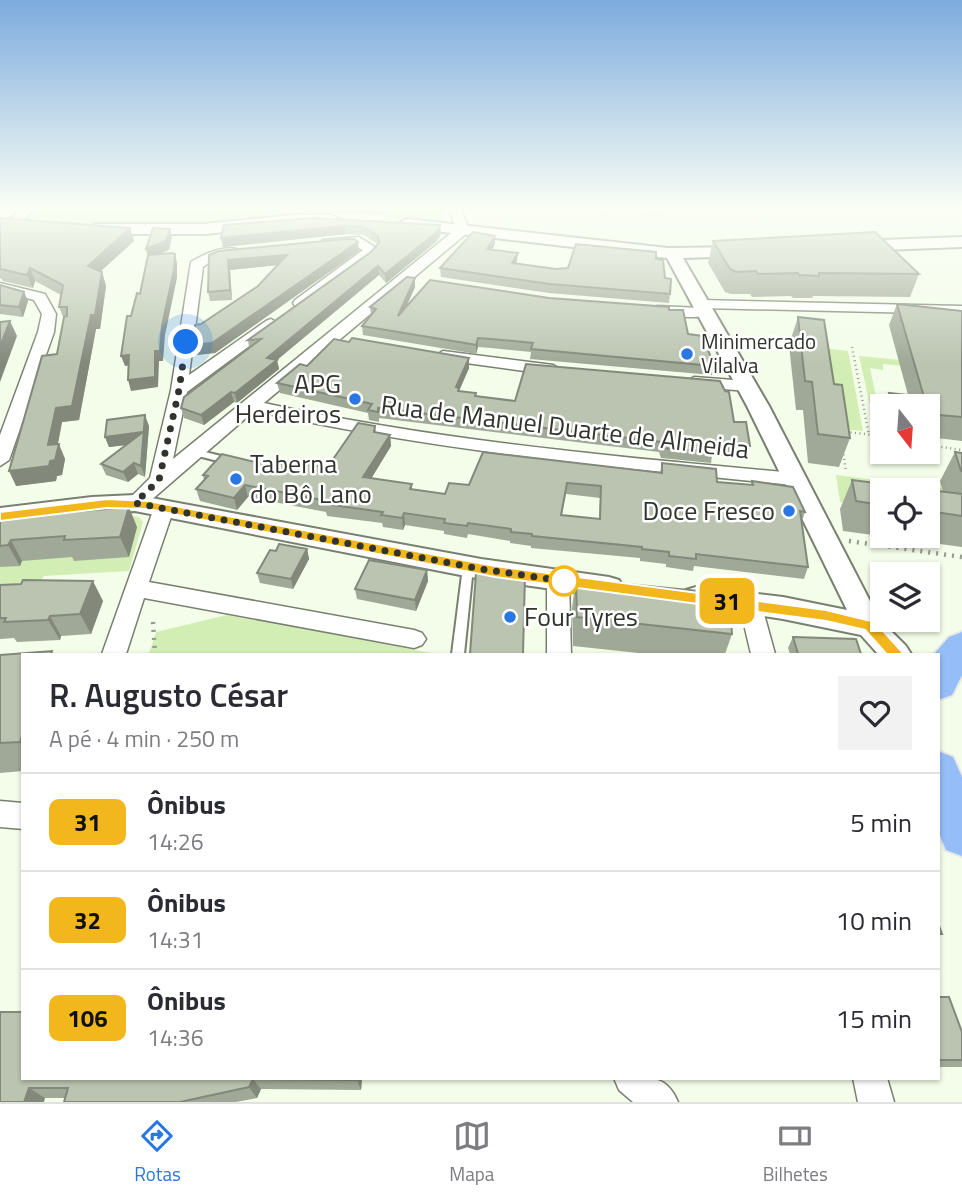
<!DOCTYPE html>
<html lang="pt">
<head>
<meta charset="utf-8">
<style>
  :root { --surface:#fff; --page:#f2f2f3; --text:#2b2b33; --muted:#7c7c81; --line:#e1e1e2; --accent:#2977e2 }
  body { margin:0; font-family:"Titillium Web",sans-serif; background:var(--page); color:var(--text); height:100vh; display:flex; flex-direction:column; font-size:26px; white-space:nowrap }
  * { box-sizing:border-box; margin:0 }
  p { font-size:23px; color:var(--muted) }
  .icon { flex:none; width:38px; height:38px; fill:none; stroke:currentColor; stroke-width:2; stroke-linecap:round; stroke-linejoin:round }
  .map { position:relative; flex:1; overflow:hidden }
  .panel { position:absolute; left:21px; top:653px; width:919px; height:427px; display:flex; flex-direction:column; background:var(--surface); border-radius:0px; box-shadow:0 2px 5px #0004 }
  .panel>* { flex:none }
  .badge { padding:0 14px; border-radius:10px; font-size:24px; line-height:46px }
  .needle { width:46px; rotate:163deg }
  .buttons { position:absolute; left:870px; top:394px; display:grid; gap:14px }
  .buttons a { display:grid; place-items:center; width:70px; height:70px; border-radius:0px; background:var(--surface); box-shadow:0 2px 5px #0004; font-size:35px }
  .you { position:absolute; width:35px; height:35px; margin:-18px; border:5px solid #fff; border-radius:50%; background:#1a73e8; box-shadow:0 0 0 10px #1a73e833 }
  .map>.badge { position:absolute; translate:-50% -50%; box-shadow:0 0 0 4px #fff }
  .round { display:grid; place-items:center; flex:none; width:74px; height:74px; border-radius:0px; background:var(--page) }
  .summary { display:flex; align-items:center; justify-content:space-between; height:119px; padding:0 28px }
  h1 { font-size:33px; font-weight:600; line-height:52px }
  ul { padding:0; list-style:none }
  li { display:flex; align-items:center; gap:21px; height:98px; padding:0 28px; border-top:2px solid var(--line) }
  li div { flex:1 }
  li b { display:block; font-size:26px }
  li em { font-style:normal }
  li .badge { min-width:77px; font-weight:700; text-align:center }
  .tabs { display:flex; justify-content:space-around; align-items:center; height:98px; border-top:2px solid var(--line); background:var(--surface); font-size:19px; color:var(--muted) }
  .tabs a { display:grid; justify-items:center; gap:4px }
  .tabs .on { color:var(--accent) }
  .map>svg:first-child { display:block }
</style>
</head>
<body>
<div class="map">
<svg width="962" height="1102" viewBox="0 0 962 1102">
  <rect width="100%" height="100%" fill="#f3fde9"/>
  <g fill="#d3eeb4">
    <path d="M33 209H304L299 216C207 228 114 226 21 221Z"/>
    <path d="M359 209H442L446 221 435 223 382 220 387 211Z"/>
    <path d="M815 347 848 351 863 431 833 428Z"/>
    <path d="M859 356 962 366V372L883 364V370L870 368 878 406 870 405Z"/>
    <path d="M836 475 942 488 946 501 928 490H882V508L840 502Z"/>
    <path d="M129 516 139 517 143 522 129 571 44 576 42 579 0 586V528Z"/>
    <path d="M227 615 437 654H149L156 632Z"/>
  </g>
  <g fill="none" stroke-linecap="round" stroke-linejoin="round">
    <defs>
      <g id="service">
        <path d="M193 449 233 459 235 461 230 464 190 454 188 452 190 450Z"/>
        <path d="M468 563 473 567 464 654H452L463 567Z"/>
      </g>
      <g id="minor">
        <path d="M20 209H34L16 227H8V221Z"/>
        <path d="M449 209H461L469 230 467 233 264 403C439 441 616 457 794 473L801 475 804 479 801 483 794 485C612 468 432 450 254 411L142 508H128L125 503 150 478 171 390 191 262C204 254 229 242 243 252L241 255 215 259 203 267 189 375 266 321 271 319 279 324 187 392 173 459 456 229Z"/>
        <path d="M359 237 378 249 370 259 305 306H295L293 303 295 300 363 250C350 241 334 252 321 243L323 240Z"/>
        <path d="M0 283 45 294 56 314 54 332 9 460 0 466V435L38 332 42 314 34 300 0 291Z"/>
        <path d="M701 300 962 306V314L703 308 712 313C704 320 658 317 650 310L657 306 701 308 694 304Z"/>
        <path d="M443 351 553 365 561 370 553 375 437 359 435 356Z"/>
        <path d="M694 377 747 381 755 386 747 391 688 386 686 382Z"/>
        <path d="M164 501 171 503 174 508 149 582 414 630 422 633 426 639 422 645 414 648 144 598 126 654H102L154 508 157 503Z"/>
        <path d="M558 573 566 575 569 581 571 654H547V581L550 575Z"/>
        <path d="M750 595 758 597 761 603 775 654H751L739 603 742 597Z"/>
        <path d="M0 801 23 803V829L0 827Z"/>
        <path d="M614 1078C643 1078 665 1071 678 1102H633L619 1090Z"/>
        <path d="M853 1078H887L894 1102H858Z"/>
      </g>
      <g id="tertiary">
        <path d="M293 215H332L340 220 332 225H293L205 234H95L87 229 95 224H205Z"/>
        <path d="M406 219 668 248 749 247 751 251 743 256 683 258 769 406 872 605 885 625 906 646 911 654H878L861 635 783 619 686 604 682 597 686 590 696 587 783 597 847 610 747 406 667 258 400 227 398 224Z"/>
        <path d="M962 237V247L855 251 847 246 855 241Z"/>
        <path d="M135 495 481 559 609 577 619 580 623 587 619 594 609 597 481 579 135 511 92 513 0 526V508L92 497Z"/>
      </g>
      <g id="primary">
        <path d="M962 632V675L952 695 938 700V654H934L949 637Z"/>
        <path d="M938 751 953 757 962 777V856L946 850 938 831Z"/>
      </g>
    </defs>
    <use href="#service" stroke="#78816f" stroke-width="4"/>
    <use href="#minor" stroke="#78816f" stroke-width="3"/>
    <use href="#tertiary" stroke="#78816f" stroke-width="4"/>
    <use href="#primary" stroke="#e6e7e6" stroke-width="4"/>
    <g stroke="#939a8c" stroke-width="2.5" stroke-dasharray="1 3.5" stroke-linecap="butt">
      <path d="M560 209 618 217 731 209"/>
      <path d="M852 347 869 435"/>
      <path d="M846 432 882 436"/>
      <path d="M928 445 962 450"/>
      <path d="M843 450 846 472"/>
    </g>
    <g stroke="#939a8c" stroke-width="4.5" stroke-dasharray="2 6" stroke-linecap="butt">
      <path d="M849 541 962 557"/>
      <path d="M153 622 155 654"/>
    </g>
    <use href="#service" fill="#fff" fill-rule="evenodd"/>
    <use href="#minor" fill="#fff" fill-rule="evenodd"/>
    <use href="#tertiary" fill="#fff" fill-rule="evenodd"/>
    <use href="#primary" fill="#95bdf7" fill-rule="evenodd"/>
  </g>
  <g fill="#a0a997" fill-rule="evenodd">
    <path d="M301 209H387V211L385 215 302 212Z"/>
    <path d="M0 218 130 228 134 241 100 272H102L106 286 100 329H96L79 420 62 422 58 444 65 459 62 475 57 476 56 481 16 486 57 354 64 319 59 307 61 295 35 281 33 288 3 281 1 278 0 279Z"/>
    <path d="M224 225H440L441 234 437 241 386 283 379 275 277 360 279 369 237 403 234 402 204 425 184 418 181 408 249 347 248 340 371 252 378 244 364 235 346 234 223 247Z"/>
    <path d="M713 241 919 274 910 297 813 296 812 298H793L791 296 752 297 750 294H731L725 292 708 263Z"/>
    <path d="M495 244 492 250 517 261 516 264 556 269 656 259 665 278 670 294 669 303 549 293 441 277 440 268Z"/>
    <path d="M359 251 215 353 196 355 193 345 201 324 258 286 277 265 230 270 232 300 210 301 208 292 209 255Z"/>
    <path d="M0 285 28 301 23 317 0 314Z"/>
    <path d="M415 287 407 305 549 298 669 310 688 334 714 366 712 375 530 359 531 352 491 348 478 347 476 354 471 353 363 335 362 326 371 315 370 307Z"/>
    <path d="M897 304 962 311V441L928 437V406H884L889 393 908 395 889 325Z"/>
    <path d="M798 317 834 384 850 438 839 467 808 463 803 410H796L789 345Z"/>
    <path d="M349 342 469 358V368L459 391 476 397 515 401 734 422 750 446 747 456H712L711 463 661 458 659 452 379 418V422L369 420 368 413 280 393 277 383Z"/>
    <path d="M149 426 145 477 138 474 128 482 106 475 101 464 126 445 109 447 105 437Z"/>
    <path d="M375 426 376 433 390 435 391 446 371 478 412 484V490L445 494 469 485 660 473 662 463 717 482 751 485 752 481 805 512 802 521 808 567 804 579 694 566 693 571 666 567V564L640 561V558L531 548V546L510 543V541L468 534 467 538 444 534V531L405 525 403 530 383 527 382 523 327 516 326 512 248 497 237 510 200 501 196 489 204 480 203 475 271 466H288L327 468ZM566 494 600 498 599 519 562 515Z"/>
    <path d="M955 452 962 453V547L843 531 840 509 852 480 943 492 940 481ZM882 490H928V536H882Z"/>
    <path d="M0 518 137 527 129 557 74 561 72 557 22 561 20 566 0 567Z"/>
    <path d="M307 549 309 559 293 589 260 583 257 573 276 551Z"/>
    <path d="M427 570 428 581 416 611 357 599 355 589Z"/>
    <path d="M576 579 732 634 725 654H648L573 646 572 608Z"/>
    <path d="M0 585 103 601 91 634 61 636 60 640 17 642 14 638 0 639Z"/>
    <path d="M793 637 861 654H790L788 648Z"/>
    <path d="M23 654V771L0 773V655Z"/>
    <path d="M938 997 962 1032V1067H938Z"/>
    <path d="M23 1078H391V1079L362 1078 361 1090 261 1089 257 1098 236 1102H64L65 1098H45L0 1102Z"/>
  </g>
  <g fill="#82897b">
    <path d="M440 225 441 234 437 241 386 283 385 274Z"/>
    <path d="M345 226 346 234 223 247 221 238Z"/>
    <path d="M130 228 134 241 92 279 88 266Z"/>
    <path d="M170 229 172 238 169 250 148 259 146 249Z"/>
    <path d="M495 236V244L487 258V249Z"/>
    <path d="M358 242 359 251 215 353 196 355 193 345Z"/>
    <path d="M518 253 517 261 512 272V263Z"/>
    <path d="M175 254 177 263V278L165 335 163 361H159L158 387 131 391 128 380 162 326Z"/>
    <path d="M287 255 289 264 230 270 232 300 230 290 228 260Z"/>
    <path d="M378 266 379 275 277 360 279 369 237 403 235 393 267 358Z"/>
    <path d="M30 268 35 281 33 288 27 275Z"/>
    <path d="M102 272 106 286 100 329H96L79 420 62 422 55 458 59 444 65 459 62 475 57 476 56 481 16 486 9 471 48 445 56 408 91 315Z"/>
    <path d="M415 278V287L398 325V316Z"/>
    <path d="M24 292 28 301 23 317 19 307Z"/>
    <path d="M10 321 17 336 0 382V346Z"/>
    <path d="M478 338V347L476 354V345Z"/>
    <path d="M129 355 133 365 125 366 121 356Z"/>
    <path d="M469 358V368L459 391 460 398 456 387Z"/>
    <path d="M231 392 234 402 204 425 201 415Z"/>
    <path d="M145 415 149 426 145 477 141 466 143 443 109 447 105 437Z"/>
    <path d="M390 435 391 446 365 489 363 477Z"/>
    <path d="M134 463 138 474 128 482 123 472Z"/>
    <path d="M245 485 248 497 237 510 234 498Z"/>
    <path d="M129 507 137 527 129 557 120 537Z"/>
    <path d="M404 513 405 525 403 530 402 518Z"/>
    <path d="M11 540 22 561 20 566 8 545Z"/>
    <path d="M307 549 309 559 293 589 291 579Z"/>
    <path d="M427 570 428 581 416 611 415 600Z"/>
    <path d="M93 581 103 601 91 634 80 614Z"/>
    <path d="M50 616 61 636 60 640 48 620Z"/>
    <path d="M23 733V746L20 742Z"/>
    <path d="M357 1078H362L361 1090 357 1080Z"/>
    <path d="M253 1079 261 1089 257 1098 249 1087Z"/>
    <path d="M29 1088 45 1098 44 1102H24Z"/>
  </g>
  <g fill="#bac4b0" stroke="#82897b" stroke-width="2" fill-rule="evenodd">
    <path d="M0 218 130 228 88 266 102 272 95 315H91L72 406 56 408 48 445 59 444 55 460 50 461 49 466 9 471 42 356 57 354 64 317 67 316V307H59L63 285 30 268 27 275 0 269Z"/>
    <path d="M313 218 440 225 437 232 385 274 378 266 267 358 277 360 235 393 231 392 201 415 181 408 184 397 261 339 248 340 371 252 379 243 378 236 363 227 345 226 221 238 224 225Z"/>
    <path d="M153 228 170 229 166 241 146 249Z"/>
    <path d="M473 232 495 236 487 249 518 253 512 263 556 269 568 268 576 244 656 252V259L663 260 665 278 671 279 670 294 550 284 440 268Z"/>
    <path d="M875 232 919 274 819 273V276L799 275 798 273 758 274 756 271 736 272 730 269 713 241Z"/>
    <path d="M345 239H354L358 242 212 343 193 345 195 325 201 324 258 286 287 255 228 260 230 290 208 292 209 255 219 251Z"/>
    <path d="M172 253 175 254 174 269 162 326 160 351H155V377L128 380 129 355 121 356 127 316H131L137 293 140 294 148 255Z"/>
    <path d="M407 277 415 278 398 316 430 280 549 298 669 307V310H683L688 334 703 336 714 366 531 349 533 343 491 339 478 338 476 345 471 344 362 326 376 309 370 307Z"/>
    <path d="M0 285 24 292 19 307 0 305Z"/>
    <path d="M897 304 962 311V417L928 414V406H893L889 393 924 397Z"/>
    <path d="M798 317 824 320 834 384 842 385 850 438 818 434 812 382 805 381Z"/>
    <path d="M10 321 0 346V322Z"/>
    <path d="M352 338 469 358 456 387 459 388 458 391 476 393 475 396 515 401 526 364 720 381 725 391 729 392 734 422H746L750 446H713V452L663 448 661 442 378 408V412L368 410 372 404 277 383 300 364 307 366 334 339 349 342Z"/>
    <path d="M145 415 141 466 134 463 123 472 101 464 143 432 105 437 107 420Z"/>
    <path d="M358 423 375 426 374 432 390 435 363 477 412 484 410 489 445 494 449 483 469 485 483 452 662 473V463L716 469 717 482 753 485 752 481 793 487 805 512 800 511 808 567 696 554V559L669 556V552L642 549V547L532 536V534L511 532V529L468 523 467 526 444 523 445 519 404 513 402 518 381 515 383 512 325 504 327 501 245 485 234 498 196 489 208 476 203 475 222 454 271 466 277 463 288 466 291 461 327 468ZM567 483 601 486 600 519 561 515Z"/>
    <path d="M955 452 962 453V471H961Z"/>
    <path d="M852 480 962 494V516L928 511V490H882V505L856 501Z"/>
    <path d="M129 507 120 537 64 540 65 536 11 540 8 545 0 546V518Z"/>
    <path d="M279 544 307 549 291 579 257 573 270 550 276 551Z"/>
    <path d="M369 560 427 570 415 600 355 589Z"/>
    <path d="M476 573 525 575 523 654H470Z"/>
    <path d="M576 579 729 594 732 634 577 617Z"/>
    <path d="M23 580 93 581 80 614 50 616 48 620 4 622 6 618H0V585L21 584Z"/>
    <path d="M793 637 856 639 861 654H798Z"/>
    <path d="M52 651 51 654H23V733L20 742 0 743V655Z"/>
    <path d="M938 923 942 934H938Z"/>
    <path d="M938 997H949L962 1032V1060H938Z"/>
    <path d="M0 1012H23V1078H357V1080L253 1079 249 1087 180 1102H64L68 1088H29L24 1102H0Z"/>
  </g>
  <linearGradient id="sky" x2="0" y2="1"><stop stop-color="#7cabde"/><stop offset="0.57" stop-color="#fafef5"/><stop offset="1" stop-color="#fafef5" stop-opacity="0"/></linearGradient>
  <rect width="962" height="364" fill="url(#sky)"/>
  <path fill="#f1b71d" stroke="#fff" stroke-width="2" d="M107 499 148 501 495 566 826 610 875 622 904 654 902 659H891L865 630 826 621 495 577 148 509 107 508 0 521V512Z"/>
  <g fill="none" stroke-linecap="round" stroke-linejoin="round">
    <path stroke="#30342c" stroke-width="7" stroke-dasharray="0 12.6" d="M186 342 179 390 159 480 135 503 481 569 564 581"/>
  </g>
  <g fill="#2977e2" stroke="#fff" stroke-width="2.5">
    <circle cx="687" cy="354" r="7"/>
    <circle cx="355" cy="399" r="7"/>
    <circle cx="236" cy="479" r="7"/>
    <circle cx="789" cy="511" r="7"/>
    <circle cx="510" cy="617" r="7"/>
  </g>
  <circle fill="#fff" stroke="#f1b71d" stroke-width="3.5" cx="564" cy="581" r="14"/>
  <g text-anchor="middle" stroke-width="5" stroke-linejoin="round" paint-order="stroke">
    <g font-size="21" fill="#30342c" stroke="#fff" text-anchor="start">
      <text x="701" y="349">Minimercado<tspan x="701" dy="24">Vilalva</tspan></text>
    </g>
    <g font-size="26" fill="#30342c" stroke="#fff" text-anchor="end">
      <text x="341" y="393">APG<tspan x="341" dy="30">Herdeiros</tspan></text>
      <text x="250" y="473" text-anchor="start">Taberna<tspan x="250" dy="30">do Bô Lano</tspan></text>
      <text x="775" y="520">Doce Fresco</text>
      <text x="524" y="626" text-anchor="start">Four Tyres</text>
    </g>
    <g font-size="26" fill="#30342c" stroke="#fff">
      <text transform="translate(565 427) rotate(7)" y="9">Rua de Manuel Duarte de Almeida</text>
    </g>
  </g>
</svg>
<div class="buttons">
<a><svg class="needle" viewBox="-14 -14 28 28"><path d="M0-13l5 13h-10z" fill="#e53935"/><path d="M0 13l5-13h-10z" fill="#7c7c81"/></svg></a>
<a><svg class="icon" aria-label="locate" viewBox="0 0 24 24"><circle cx="12" cy="12" r="6"/><path d="M12 2v4M12 18v4M2 12h4M18 12h4"/></svg></a>
<a><svg class="icon" aria-label="layers" viewBox="0 0 24 24"><path d="M12 4l9 5-9 5-9-5zM3 14l9 5 9-5"/></svg></a>
</div>
<div class="you" style="left:186px;top:342px"></div>
<b class="badge" style="left:727px;top:601px;background:#f1b71d;color:#111">31</b>
<section class="panel">
<div class="summary"><div><h1>R. Augusto César</h1><p>A pé · 4 min · 250 m</p></div><a class="round"><svg class="icon" aria-label="heart" viewBox="0 0 24 24"><path d="M12 20l-8-8c-3-5 5-10 8-4 3-6 11-1 8 4z"/></svg></a></div>
<ul>
<li><span class="badge" style="background:#f1b71d;color:#111">31</span><div><b>Ônibus</b><p>14:26</p></div><em>5 min</em></li>
<li><span class="badge" style="background:#f1b71d;color:#111">32</span><div><b>Ônibus</b><p>14:31</p></div><em>10 min</em></li>
<li><span class="badge" style="background:#f1b71d;color:#111">106</span><div><b>Ônibus</b><p>14:36</p></div><em>15 min</em></li>
</ul>
</section>
</div>
<nav class="tabs">
<a class="on"><svg class="icon" aria-label="directions" viewBox="0 0 24 24"><path d="M12 3l9 9-9 9-9-9zM9 14v-3h6M13 9l2 2-2 2"/></svg>Rotas</a>
<a><svg class="icon" aria-label="map" viewBox="0 0 24 24"><path d="M3 6l6-2 6 2 6-2v14l-6 2-6-2-6 2zM9 4v14M15 6v14"/></svg>Mapa</a>
<a><svg class="icon" aria-label="tickets" viewBox="0 0 24 24"><path d="M3 7h18v10H3zM15 7v10"/></svg>Bilhetes</a>
</nav>
</body>
</html>
